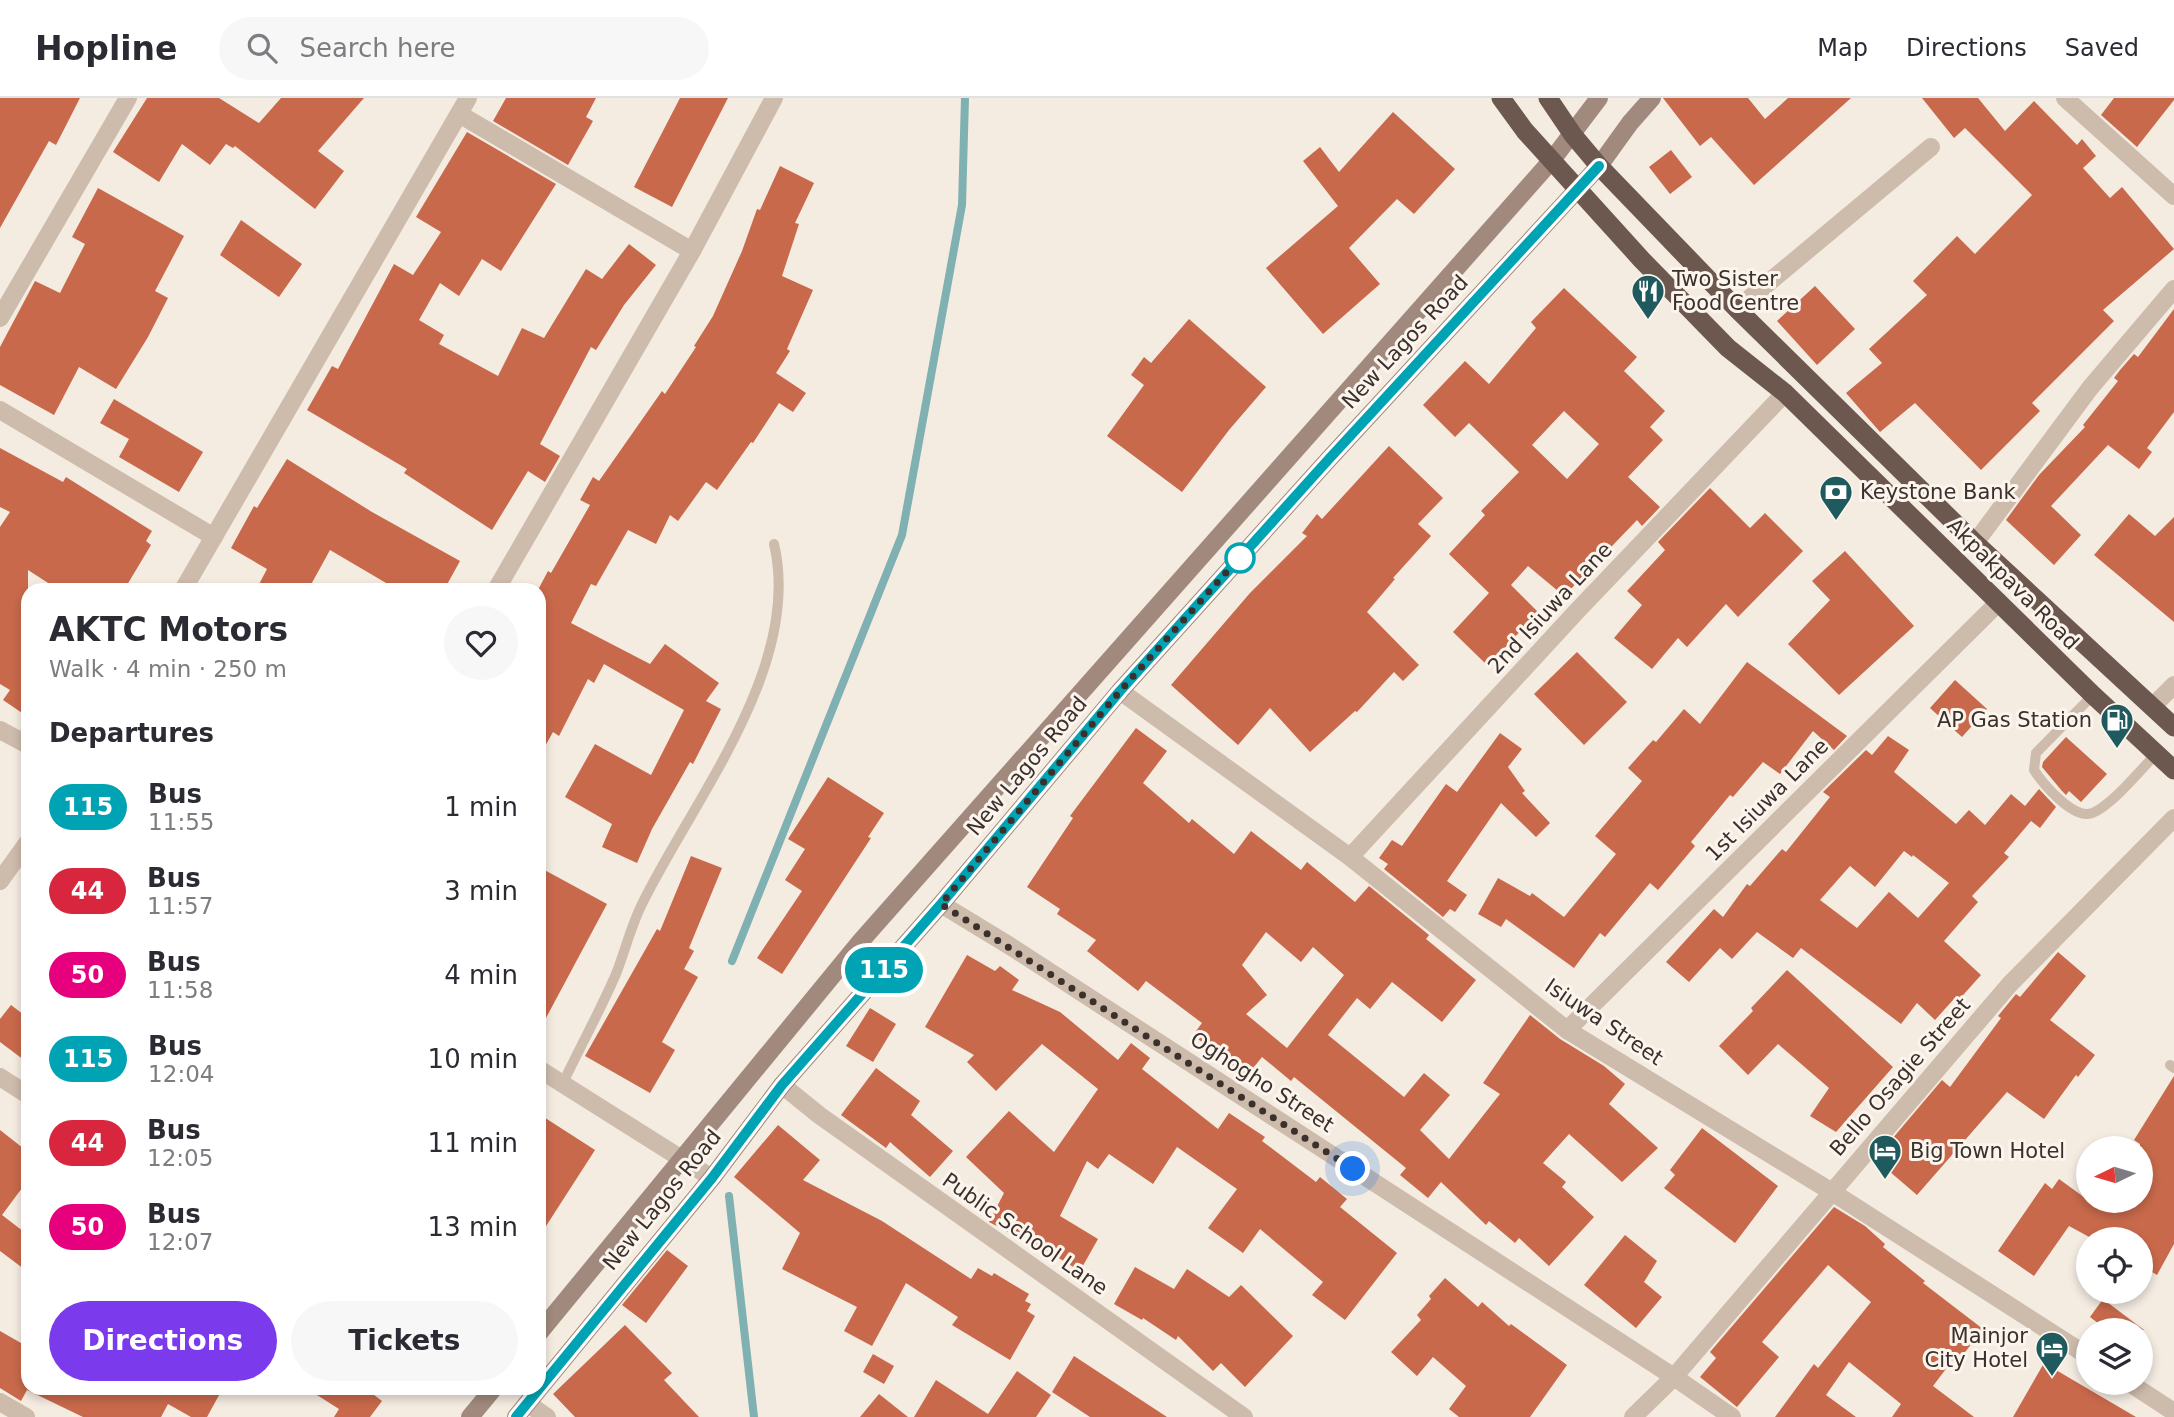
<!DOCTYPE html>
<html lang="en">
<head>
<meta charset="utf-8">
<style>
  :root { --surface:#fff; --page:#f7f7f7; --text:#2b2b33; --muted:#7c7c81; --line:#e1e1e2; --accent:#7c3aed }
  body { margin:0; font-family:"DejaVu Sans",sans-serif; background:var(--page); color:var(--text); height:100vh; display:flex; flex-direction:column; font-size:26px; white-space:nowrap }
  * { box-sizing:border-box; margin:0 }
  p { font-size:23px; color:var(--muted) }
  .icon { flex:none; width:38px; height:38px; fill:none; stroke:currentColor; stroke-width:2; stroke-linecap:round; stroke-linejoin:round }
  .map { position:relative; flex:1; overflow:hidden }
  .side { position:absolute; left:21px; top:485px; width:525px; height:812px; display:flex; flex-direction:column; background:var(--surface); border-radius:21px; box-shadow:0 4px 10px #0003 }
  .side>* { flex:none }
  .badge { padding:0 14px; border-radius:23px; font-size:24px; line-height:46px }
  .needle { width:46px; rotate:265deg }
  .buttons { position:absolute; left:2076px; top:1038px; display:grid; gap:14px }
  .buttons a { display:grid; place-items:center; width:77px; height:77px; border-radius:50%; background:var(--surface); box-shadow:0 4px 10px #0003; font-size:35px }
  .you { position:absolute; width:35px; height:35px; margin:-18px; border:5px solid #fff; border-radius:50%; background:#1a73e8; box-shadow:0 0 0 10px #1a73e833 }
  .map>.badge { position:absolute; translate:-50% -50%; box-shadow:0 0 0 4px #fff }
  h2 { padding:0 28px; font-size:26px; line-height:63px }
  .round { display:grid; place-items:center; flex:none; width:74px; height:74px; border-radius:37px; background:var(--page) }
  .overview { display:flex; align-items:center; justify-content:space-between; height:119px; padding:0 28px }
  h1 { font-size:33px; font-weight:700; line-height:52px }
  .action { display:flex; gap:14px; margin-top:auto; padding:14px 28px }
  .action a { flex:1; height:80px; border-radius:42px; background:var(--accent); color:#fff; font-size:28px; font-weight:700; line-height:80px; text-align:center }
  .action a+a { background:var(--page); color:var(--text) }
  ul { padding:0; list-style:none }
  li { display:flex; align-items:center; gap:21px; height:84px; padding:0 28px }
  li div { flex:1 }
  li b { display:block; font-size:26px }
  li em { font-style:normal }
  li .badge { min-width:77px; font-weight:700; text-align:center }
  header { display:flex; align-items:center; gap:42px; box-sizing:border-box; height:98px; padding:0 35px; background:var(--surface); border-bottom:2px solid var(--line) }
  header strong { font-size:33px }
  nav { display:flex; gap:38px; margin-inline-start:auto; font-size:24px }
  .search { width:490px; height:63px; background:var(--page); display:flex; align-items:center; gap:18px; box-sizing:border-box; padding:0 24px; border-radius:38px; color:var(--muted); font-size:26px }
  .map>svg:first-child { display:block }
</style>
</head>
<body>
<header>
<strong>Hopline</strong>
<div class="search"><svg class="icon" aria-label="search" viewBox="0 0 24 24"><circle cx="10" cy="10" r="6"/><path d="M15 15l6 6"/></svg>Search here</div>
<nav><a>Map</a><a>Directions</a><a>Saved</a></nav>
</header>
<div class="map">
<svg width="2174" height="1319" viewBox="0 0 2174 1319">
  <rect width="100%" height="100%" fill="#f4ebe1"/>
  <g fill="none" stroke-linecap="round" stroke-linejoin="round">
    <g stroke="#7fb0b2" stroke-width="8">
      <path d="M732 863 902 437 962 107 965 0"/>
      <path d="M729 1098 754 1319"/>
    </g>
  </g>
  <g fill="#c8694b" fill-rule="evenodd">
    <path d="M0 0H80L56 47 49 43 0 130Z"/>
    <path d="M147 0H219L259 25 281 0H364L318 53 344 73 315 111 235 48 233 50 226 46 210 67 182 46 159 84 113 54Z"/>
    <path d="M506 0H596L586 19 593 23 568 67 493 23Z"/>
    <path d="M680 0H728L672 109 634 89Z"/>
    <path d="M1663 0H1748L1765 21 1788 0H1851L1754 87 1711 39 1700 48Z"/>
    <path d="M1922 0H1978L2005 33 2034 3 2077 47 2082 41 2096 58 2083 70 2110 100 2122 89 2174 151 2103 212 2114 223 2032 305 2040 313 1981 372 1915 305 1880 334 1846 295 1882 265 1869 251 1927 197 1913 183 1957 138 1975 156 2032 97 1965 30 1954 40Z"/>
    <path d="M2114 0H2174V2L2137 49 2101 17Z"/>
    <path d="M1393 14 1455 71 1414 116 1397 101 1349 150 1380 186 1323 236 1266 170 1338 108 1303 63 1320 49 1339 74Z"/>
    <path d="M467 34 556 86 501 173 482 161 459 198 440 185 419 222 444 237 439 246 498 278 522 230 544 240 586 171 602 181 629 146 656 167 624 207 596 252 591 249 540 346 560 358 545 384 528 373 492 432 404 375 407 371 307 312 332 268 338 271 394 166 413 177 441 134 416 119Z"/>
    <path d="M1671 52 1692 79 1670 96 1649 69Z"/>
    <path d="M780 68 814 85 795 125 799 126 782 178 813 192 787 251 790 253 776 275 806 295 793 314 779 305 753 345 751 344 717 392 706 384 678 423 670 417 656 446 628 432 596 488 591 486 571 525 650 566 665 546 719 585 706 603 721 611 693 666 690 664 652 731 637 765 602 749 612 726 565 699 595 646 651 677 684 612 604 566 594 585 588 581 559 638 553 634 539 659V490L548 473 551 475 590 407 580 402 593 379 599 383 662 293 665 296 696 249 694 248 713 218 742 153 757 111 760 112Z"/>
    <path d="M98 90 184 138 155 193 168 200 148 239 116 291 79 269 54 317 0 287V249L35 183 60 195 85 146 72 139Z"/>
    <path d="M241 122 302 166 279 199 220 157Z"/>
    <path d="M1815 188 1855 231 1817 267 1777 223Z"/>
    <path d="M1564 190 1637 259 1624 273 1665 313 1650 329 1663 342 1628 379 1660 409 1642 428 1637 422 1566 496 1560 490 1558 493 1528 468 1511 487 1538 514 1488 568 1453 534 1489 495 1449 456 1485 417 1481 413 1519 374 1469 325 1455 339 1423 307 1465 263 1489 286 1536 230 1531 224ZM1564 313 1599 346 1567 381 1532 347Z"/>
    <path d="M2174 211V314L2147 350 2152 354 2139 371 2108 347 2051 408 2081 437 2054 467 2006 422 2039 377 2085 329 2083 327 2118 283 2114 280 2120 272 2134 256 2138 259Z"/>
    <path d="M1189 221 1266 289 1229 332 1182 394 1107 338 1144 287 1131 277 1144 259 1151 265Z"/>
    <path d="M114 301 203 354 179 394 119 359 129 341 100 325Z"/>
    <path d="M1389 348 1443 400 1418 426 1431 438 1393 480 1395 481 1367 514 1419 567 1403 583 1394 574 1357 614 1355 613 1310 654 1270 610 1238 647 1171 587 1250 495 1307 438 1302 435 1317 416 1322 421Z"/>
    <path d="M0 350 63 384 66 379 152 433 146 443 151 447 124 492H59L28 472V619L3 602 10 592 0 586V429L10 414 0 409Z"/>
    <path d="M287 361 372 414 460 463 444 492H398L330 452 308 492H256L267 471 231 450 254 408 257 410Z"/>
    <path d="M1710 390 1750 430 1765 415 1803 453 1738 519 1726 506 1687 549 1678 540 1652 571 1614 540 1642 507 1627 493 1665 452 1658 444Z"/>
    <path d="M2129 416 2155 438 2174 419V524L2094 457Z"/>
    <path d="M1845 453 1914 528 1839 597 1788 546 1830 502 1812 483Z"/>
    <path d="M1577 554 1627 604 1584 647 1534 596Z"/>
    <path d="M1747 564 1847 638 1834 652 1813 633 1780 676 1763 664 1733 699 1730 697 1691 744 1695 748 1658 792 1650 785 1605 839 1600 835 1574 870 1506 821 1501 829 1478 816 1498 780 1530 798 1532 795 1564 819 1616 756 1595 738 1642 683 1628 670 1653 642 1656 644 1684 611 1700 626Z"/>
    <path d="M1955 582 1987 611 1962 639 1930 610Z"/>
    <path d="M1136 630 1167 653 1143 685 1189 725 1192 721 1234 756 1251 733 1301 772 1307 764 1355 804 1369 788 1429 837 1426 841 1476 882 1442 924 1392 884 1370 911 1357 900 1328 937 1404 999 1424 975 1450 997 1420 1032 1449 1061 1500 996 1483 985 1530 917 1560 941 1604 968 1625 986 1609 1006 1658 1050 1622 1084 1569 1036 1543 1065 1566 1084 1562 1089 1594 1119 1549 1168 1519 1140 1515 1145 1489 1123 1486 1127 1441 1084 1428 1100 1400 1077 1406 1070 1294 979 1291 983 1262 959 1246 979 1193 937 1202 925 1146 883 1138 893 1087 853 1096 842 1057 816 1060 811 1027 789 1073 720 1070 718ZM1266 834 1301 864 1313 849 1344 877 1287 950 1246 916 1267 897 1242 867Z"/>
    <path d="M1500 635 1522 651 1508 669 1525 693 1522 695 1550 725 1536 739 1501 705 1447 783 1467 797 1455 814 1450 811 1443 819 1384 771 1388 766 1379 760 1392 742 1402 748 1446 686 1457 694Z"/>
    <path d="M1888 638 1909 652 1894 674 1956 726 1969 712 1985 727 2011 696 2025 708 2039 691 2056 709 2040 730 2031 723 2004 755 2009 759 1972 798 1978 804 1944 843 1981 877 1956 905 1953 902 1935 922 1917 905 1901 926 1801 850 1793 860 1757 834 1732 861 1720 850 1689 884 1666 864 1714 811 1723 819 1747 786 1750 788 1782 751 1786 754 1830 699 1823 694 1866 652 1872 657ZM1904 753 1912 759 1913 757 1949 785 1918 820 1889 794 1857 830 1820 802 1850 768 1875 789Z"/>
    <path d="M2066 639 2107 676 2081 704 2069 693 2066 697 2062 693 2042 669 2043 664Z"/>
    <path d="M828 679 884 715 868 739 871 740 782 876 757 860 802 793 785 782 805 751 788 741Z"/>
    <path d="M691 758 722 770 689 850 694 853 684 871 698 879 662 944 675 952 650 995 585 958 657 831 660 833Z"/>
    <path d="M539 769 607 806 539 933Z"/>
    <path d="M2058 854 2086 878 2050 922 2095 957 2078 979 2076 977 2044 1021 2007 994 1917 1097 1875 1061 1942 982 1950 989 2001 920 1998 918 2016 896 2020 899Z"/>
    <path d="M967 857 995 873 1000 868 1019 882 1012 892 1060 914 1118 962 1131 945 1150 960 1142 971 1218 1031 1229 1015 1265 1039 1262 1043 1316 1084 1320 1079 1347 1101 1340 1109 1397 1155 1345 1222 1312 1197 1323 1184 1260 1131 1243 1155 1208 1130 1237 1091 1177 1049 1153 1086 1109 1056 1098 1071 1087 1063 1060 1118 1098 1141 1080 1173 1034 1145 1033 1147 989 1124 1004 1095 966 1059 1009 1013 1054 1054 1098 991 1042 946 996 993 967 964 974 957 925 929Z"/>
    <path d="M1787 872 1893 969 1836 1034 1810 1018 1829 990 1778 946 1748 977 1719 948 1753 913 1751 910Z"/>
    <path d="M11 907 28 920V965L0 944V921Z"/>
    <path d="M870 910 896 926 873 964 846 948Z"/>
    <path d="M876 970 920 1003 911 1017 953 1053 930 1079 890 1044 886 1050 841 1017Z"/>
    <path d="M2174 978V1146L2157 1177 2140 1167V1141H2093L2069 1128 2034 1178 1998 1153 2045 1085 2052 1091 2059 1081 2088 1102H2140V1046L2134 1042Z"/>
    <path d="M539 1016 595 1052 539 1139Z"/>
    <path d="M778 1027 820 1062 803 1082 882 1123 971 1181 978 1170 992 1178 994 1175 1029 1196 1025 1203 1031 1206 1027 1213 1035 1218 1010 1262 952 1227 958 1219 906 1185 872 1248 844 1233 857 1209 782 1171 800 1135 734 1079Z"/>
    <path d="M1702 1030 1778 1088 1735 1145 1664 1090 1675 1077 1670 1072Z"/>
    <path d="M0 1032 28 1054V1082L2 1117 28 1137V1174L0 1153Z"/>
    <path d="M1834 1109 1865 1128 1885 1146 1883 1149 1925 1183 1923 1185 1983 1231 1962 1258 1958 1255 1933 1288 1974 1319H1892L1901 1306 1849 1264 1826 1297 1856 1319H1775L1814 1266 1818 1270 1871 1204 1828 1167 1762 1244 1779 1259 1737 1309 1700 1279 1716 1260 1710 1254Z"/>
    <path d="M1625 1137 1657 1163 1644 1184 1662 1199 1636 1230 1584 1187Z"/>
    <path d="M667 1152 688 1168 646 1225 622 1207Z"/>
    <path d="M1135 1169 1174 1191 1187 1171 1229 1199 1241 1187 1293 1238 1245 1289 1221 1265 1213 1273 1178 1238 1176 1242 1143 1220 1142 1222 1114 1206Z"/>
    <path d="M1445 1180 1478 1209 1482 1204 1509 1228 1511 1226 1567 1267 1530 1319H1459L1449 1311 1466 1288 1433 1259 1417 1278 1391 1254 1421 1222 1417 1217 1431 1201 1429 1198Z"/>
    <path d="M2103 1201 2144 1232H2107L2090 1219Z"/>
    <path d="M625 1227 672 1275 664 1282 699 1319H575L553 1296Z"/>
    <path d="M0 1233 28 1249V1290H223L207 1319H191L168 1306 161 1319H83L27 1292 21 1303 0 1290Z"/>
    <path d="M873 1256 894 1268 884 1286 863 1274Z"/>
    <path d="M1074 1258 1167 1319H1090L1052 1294Z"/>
    <path d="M2044 1265 2136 1319H2013Z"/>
    <path d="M1017 1273 1051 1297 1036 1319H914L936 1282 988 1316Z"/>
    <path d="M306 1290H365L382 1303 370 1319H334L339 1311Z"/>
    <path d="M879 1296 908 1319H860Z"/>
  </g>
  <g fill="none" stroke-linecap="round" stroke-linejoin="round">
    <g stroke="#cdbbac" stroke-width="10">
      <path d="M2093 597 2036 655 2034 672C2043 686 2069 716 2087 716 2105 716 2142 670 2156 656"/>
      <path d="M2170 967 2174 970"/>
      <path d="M563 985C580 949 600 913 616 876 625 853 631 828 642 806 693 702 803 568 774 446"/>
    </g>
    <g stroke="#cdbbac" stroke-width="18">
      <path d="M2065 0 2174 98"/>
      <path d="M459 16 692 153"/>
      <path d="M1737 211 1931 49"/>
      <path d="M0 220 128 0"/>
      <path d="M0 312 214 439"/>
      <path d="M1975 445 2090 290 2174 191"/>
      <path d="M183 492 468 0"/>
      <path d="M496 492 692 153 774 0"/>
      <path d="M1120 593 1350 759 1567 932 1832 1094 2088 1258"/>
      <path d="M2152 609 2174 587"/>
      <path d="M0 632 28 647"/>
      <path d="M1350 759 1577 513 1785 295"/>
      <path d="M0 783 28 744"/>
      <path d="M941 806 1010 848 1674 1279 1732 1319"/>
      <path d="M1567 932 1999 504"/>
      <path d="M539 971 712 1080"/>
      <path d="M0 979 28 997"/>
      <path d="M782 987 819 1017 1244 1319"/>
      <path d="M2128 1284 2174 1314"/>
      <path d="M0 1304 26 1319"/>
      <path d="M1633 1319 1674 1279 2010 886 2174 720"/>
    </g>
    <path stroke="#cdbbac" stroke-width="18" d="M527 1305 547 1319"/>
    <g stroke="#a18a7d" stroke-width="18">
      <path d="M539 1235 860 844 1552 62 1599 0"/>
      <path d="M470 1319 494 1290"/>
      <path d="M516 1319 712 1080 782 987 941 806 1120 593 1328 362 1599 68 1630 25 1652 0"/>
    </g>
    <g stroke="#6c584f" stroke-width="19">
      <path d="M1501 0 1525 33 1641 161 1728 250 1785 295 2093 597 2174 672"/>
      <path d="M1548 0 1573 37 1599 68 1737 211 1975 445 2174 629"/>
    </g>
  </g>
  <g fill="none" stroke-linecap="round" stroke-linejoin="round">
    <defs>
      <path id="line" d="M516 1319 712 1080 782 987 941 806 1120 593 1328 362 1599 68"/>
    </defs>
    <use href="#line" stroke="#fff" stroke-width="16"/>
    <use href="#line" stroke="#00a3b4" stroke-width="10"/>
    <path stroke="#3b302b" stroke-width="7" stroke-dasharray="0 12.6" d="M1240 460 1241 458 1120 593 941 806 1353 1071"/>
  </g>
  <defs>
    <symbol id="restaurant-pin" viewBox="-11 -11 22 30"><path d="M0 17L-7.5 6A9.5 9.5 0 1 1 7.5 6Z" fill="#1f5a5e" stroke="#fbf5ee"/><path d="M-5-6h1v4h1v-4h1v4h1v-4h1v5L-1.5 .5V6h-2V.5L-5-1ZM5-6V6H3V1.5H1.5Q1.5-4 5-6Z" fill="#fff"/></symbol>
    <symbol id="bank-pin" viewBox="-11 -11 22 30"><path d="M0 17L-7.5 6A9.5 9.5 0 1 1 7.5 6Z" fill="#1f5a5e" stroke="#fbf5ee"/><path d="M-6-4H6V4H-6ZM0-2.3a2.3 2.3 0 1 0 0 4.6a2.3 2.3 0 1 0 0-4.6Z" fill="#fff"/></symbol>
    <symbol id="fuel-pin" viewBox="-11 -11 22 30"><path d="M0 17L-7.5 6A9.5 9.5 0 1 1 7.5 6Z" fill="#1f5a5e" stroke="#fbf5ee"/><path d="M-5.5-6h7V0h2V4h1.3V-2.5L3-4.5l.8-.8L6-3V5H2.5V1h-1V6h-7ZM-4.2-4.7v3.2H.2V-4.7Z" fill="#fff"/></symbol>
    <symbol id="hotel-pin" viewBox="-11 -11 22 30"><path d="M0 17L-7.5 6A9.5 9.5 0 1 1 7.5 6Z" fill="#1f5a5e" stroke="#fbf5ee"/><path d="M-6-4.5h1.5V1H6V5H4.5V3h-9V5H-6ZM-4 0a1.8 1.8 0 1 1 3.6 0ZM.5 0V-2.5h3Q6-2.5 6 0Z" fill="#fff"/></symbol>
  </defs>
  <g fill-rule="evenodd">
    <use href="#restaurant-pin" x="1629" y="174" width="38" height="52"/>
    <use href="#bank-pin" x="1817" y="375" width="38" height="52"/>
    <use href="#fuel-pin" x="2098" y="603" width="38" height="52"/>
    <use href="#hotel-pin" x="1866" y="1034" width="38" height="52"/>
    <use href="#hotel-pin" x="2033" y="1231" width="38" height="52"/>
  </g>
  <circle fill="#fff" stroke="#00a3b4" stroke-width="3.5" cx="1240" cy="460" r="14"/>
  <g text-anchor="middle" stroke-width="6" stroke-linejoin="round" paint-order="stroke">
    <g font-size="21" fill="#3b302b" stroke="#fbf5ee" text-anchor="start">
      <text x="1672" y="188">Two Sister<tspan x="1672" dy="24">Food Centre</tspan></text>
      <text x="1860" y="401">Keystone Bank</text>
      <text x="2092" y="629" text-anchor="end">AP Gas Station</text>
      <text x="1910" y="1060">Big Town Hotel</text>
      <text x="2028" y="1245" text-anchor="end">Mainjor<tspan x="2028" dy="24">City Hotel</tspan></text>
    </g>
    <g font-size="21" fill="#3b302b" stroke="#fbf5ee">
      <text transform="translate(1405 244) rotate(-47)" y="7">New Lagos Road</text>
      <text transform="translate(2013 486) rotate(45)" y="7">Akpakpava Road</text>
      <text transform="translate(1550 510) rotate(-47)" y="7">2nd Isiuwa Lane</text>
      <text transform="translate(1027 668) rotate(-50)" y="7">New Lagos Road</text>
      <text transform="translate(1767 702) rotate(-45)" y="7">1st Isiuwa Lane</text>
      <text transform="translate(1604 924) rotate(34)" y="7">Isiuwa Street</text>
      <text transform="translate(1900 979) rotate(-49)" y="7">Bello Osagie Street</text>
      <text transform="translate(1262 984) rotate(33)" y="7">Oghogho Street</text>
      <text transform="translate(662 1102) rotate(-51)" y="7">New Lagos Road</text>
      <text transform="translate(1025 1136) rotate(35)" y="7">Public School Lane</text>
    </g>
  </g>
</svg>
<div class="buttons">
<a><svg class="needle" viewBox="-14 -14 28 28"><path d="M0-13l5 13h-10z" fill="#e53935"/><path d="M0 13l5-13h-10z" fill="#7c7c81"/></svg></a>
<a><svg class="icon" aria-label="locate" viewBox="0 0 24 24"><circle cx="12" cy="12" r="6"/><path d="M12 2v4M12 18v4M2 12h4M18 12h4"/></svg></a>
<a><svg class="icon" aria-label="layers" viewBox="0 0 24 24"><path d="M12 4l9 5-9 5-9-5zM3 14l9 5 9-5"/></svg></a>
</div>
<div class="you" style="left:1353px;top:1071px"></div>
<b class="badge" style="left:884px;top:872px;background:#00a3b4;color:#fff">115</b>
<section class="side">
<div class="overview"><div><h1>AKTC Motors</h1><p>Walk · 4 min · 250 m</p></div><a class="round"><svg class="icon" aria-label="heart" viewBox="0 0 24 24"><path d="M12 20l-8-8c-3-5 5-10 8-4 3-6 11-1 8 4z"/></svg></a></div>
<h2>Departures</h2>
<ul>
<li><span class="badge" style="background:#00a3b4;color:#fff">115</span><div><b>Bus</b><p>11:55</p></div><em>1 min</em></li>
<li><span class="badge" style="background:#d7263d;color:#fff">44</span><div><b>Bus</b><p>11:57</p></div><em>3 min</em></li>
<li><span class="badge" style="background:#e6007e;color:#fff">50</span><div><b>Bus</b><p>11:58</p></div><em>4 min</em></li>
<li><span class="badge" style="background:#00a3b4;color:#fff">115</span><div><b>Bus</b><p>12:04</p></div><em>10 min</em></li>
<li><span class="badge" style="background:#d7263d;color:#fff">44</span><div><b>Bus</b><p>12:05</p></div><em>11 min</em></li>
<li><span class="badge" style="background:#e6007e;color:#fff">50</span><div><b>Bus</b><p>12:07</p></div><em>13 min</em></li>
</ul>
<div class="action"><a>Directions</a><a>Tickets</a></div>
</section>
</div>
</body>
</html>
